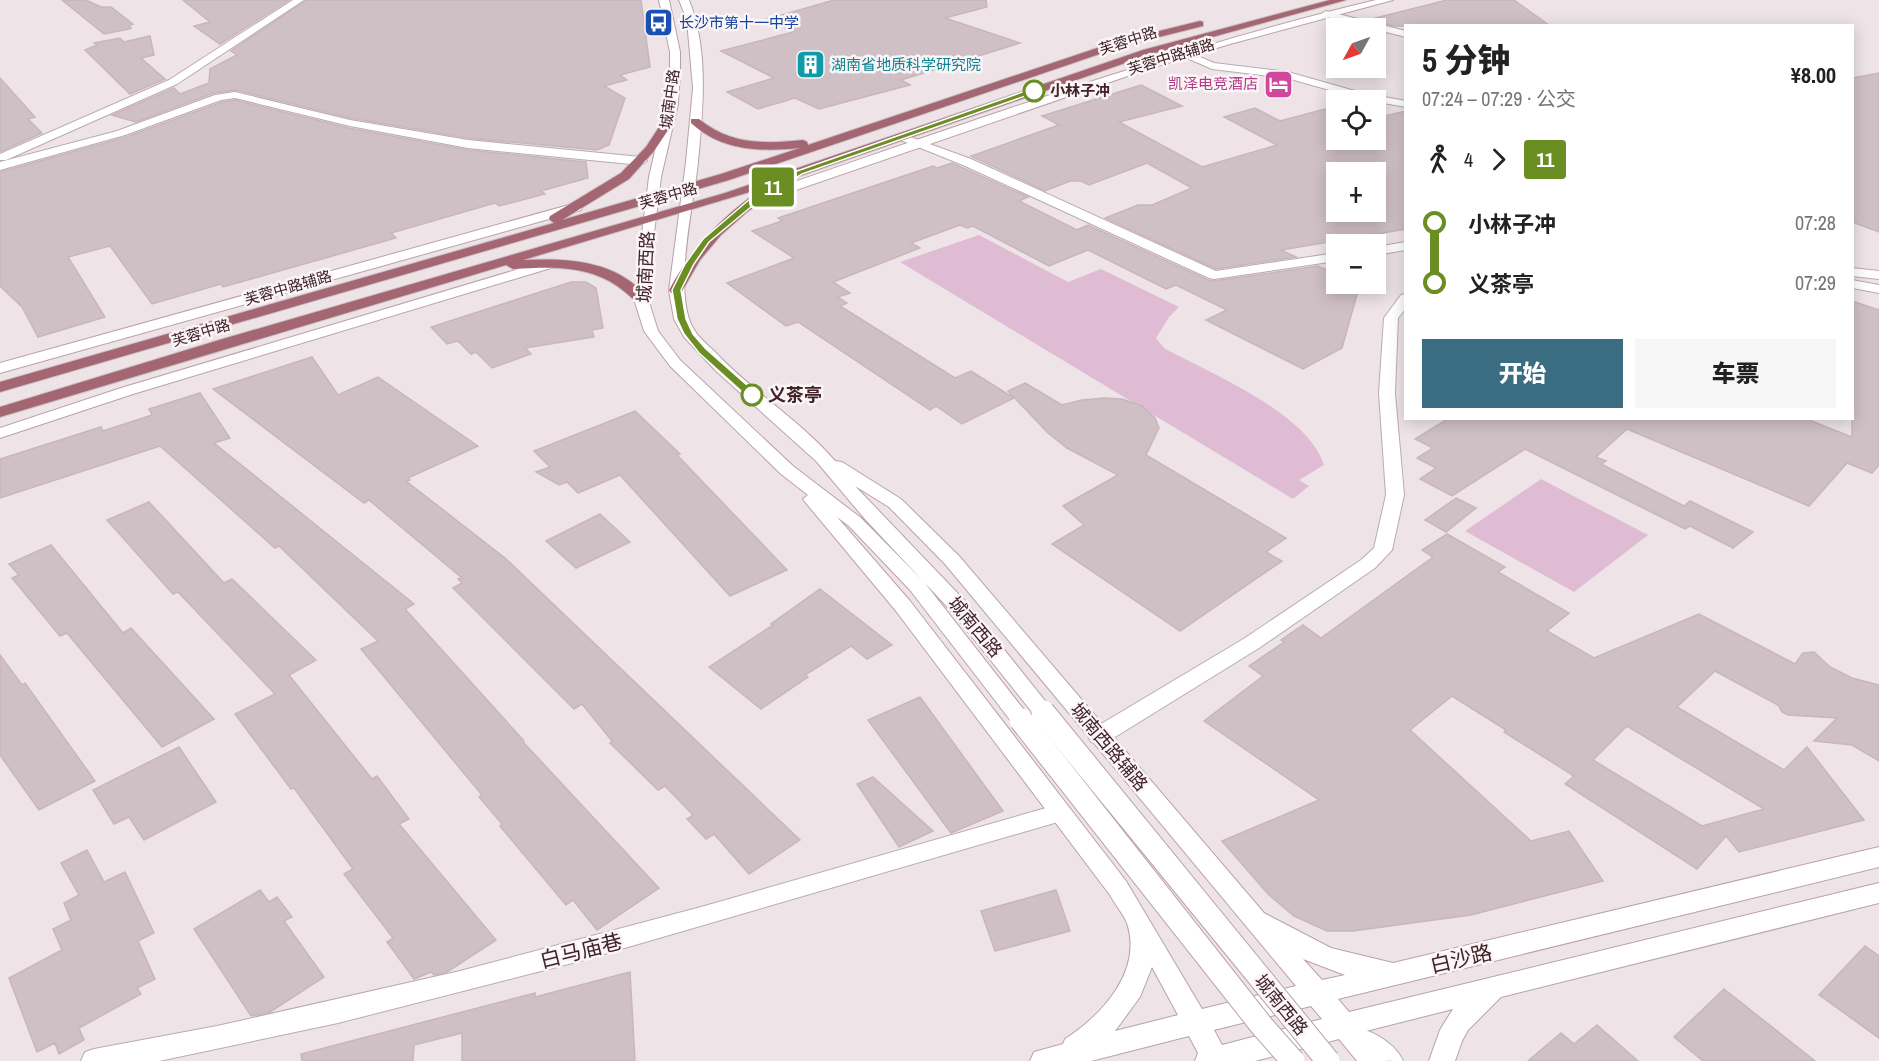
<!DOCTYPE html>
<html lang="zh">
<head>
<meta charset="utf-8">
<style>
  :root { --surface:#fff; --page:#f6f6f6; --text:#222; --muted:#767676; --accent:#3a6c82 }
  body { margin:0; font-family:"Archivo Narrow","Noto Sans SC",sans-serif; background:var(--page); color:var(--text); height:100vh; display:flex; flex-direction:column; font-size:22px; white-space:nowrap }
  * { box-sizing:border-box; margin:0 }
  p { font-size:20px; color:var(--muted) }
  .icon { flex:none; width:33px; height:33px; fill:none; stroke:currentColor; stroke-width:2; stroke-linecap:round; stroke-linejoin:round }
  .map { position:relative; flex:1; overflow:hidden }
  .drawer { position:absolute; left:1404px; top:24px; width:450px; height:396px; display:flex; flex-direction:column; background:var(--surface); border-radius:0px; box-shadow:0 3px 15px #0003 }
  .drawer>* { flex:none }
  .badge { padding:0 12px; border-radius:4px; font-size:21px; line-height:39px }
  .needle { width:39px; rotate:230deg }
  .tools { position:absolute; left:1326px; top:18px; display:grid; gap:12px }
  .tools a { display:grid; place-items:center; width:60px; height:60px; border-radius:0px; background:var(--surface); box-shadow:0 3px 15px #0003; font-size:30px }
  .map>.badge { position:absolute; translate:-50% -50%; box-shadow:0 0 0 3px #fff }
  .legs { display:flex; align-items:center; gap:9px; height:66px; padding:0 18px; font-size:20px }
  .legs p { margin-inline-start:auto }
  .summary { display:flex; align-items:center; justify-content:space-between; height:102px; padding:0 18px }
  h1 { font-size:33px; font-weight:800; line-height:45px }
  .button { display:flex; gap:12px; margin-top:auto; padding:12px 18px }
  .button a { flex:1; height:69px; border-radius:0px; background:var(--accent); color:#fff; font-size:24px; font-weight:800; line-height:69px; text-align:center }
  .button a+a { background:var(--page); color:var(--text) }
  ul { padding:0 18px; list-style:none }
  li { display:flex; align-items:center; gap:21px; height:60px; font-size:22px }
  li i { display:grid; place-items:center; width:9px; height:100%; margin:0 8px; background:currentColor }
  li i::after { content:''; width:15px; height:15px; margin:-8px; border:4px solid; border-radius:50%; background:var(--surface) }
  li p { margin-inline-start:auto }
  li:first-child i { background:linear-gradient(#0000 50%,currentColor 0) }
  li:last-child i { background:linear-gradient(currentColor 50%,#0000 0) }
  .map>svg:first-child { display:block }
</style>
</head>
<body>
<div class="map">
<svg width="1879" height="1061" viewBox="0 0 1879 1061">
  <rect width="100%" height="100%" fill="#eee4e8"/>
  <g fill="#e0bcd4">
    <path d="M979 235 1068 282 1101 269 1179 307 1169 317 1156 338 1164 348C1211 374 1307 412 1324 465L1299 480 1309 486 1293 499 900 262Z"/>
    <path d="M1541 479 1648 535 1574 592 1465 531Z"/>
  </g>
  <g fill="#cfc0c5" stroke="#c8b6bc" stroke-width="1.5" fill-rule="evenodd">
    <path d="M62 0H86L101 7H111L133 24 129 26 131 28 129 29 104 34Z"/>
    <path d="M183 0H289L220 44 194 26 210 22Z"/>
    <path d="M306 0H641L650 67 620 75 627 80 604 86 625 98 609 145 597 150 468 138 350 118 236 90 214 93 136 122 112 115 174 88 180 94 209 83 210 69 237 55 231 51Z"/>
    <path d="M834 0H986L987 7 945 18 1020 43 901 80 910 85 819 109 795 98 758 109 727 92 774 78 721 51 793 32 768 19Z"/>
    <path d="M1447 0H1514L1550 26H1393L1375 21V18Z"/>
    <path d="M150 36 154 55 141 58 165 79 130 94 85 50 97 45 94 43 120 38 124 42Z"/>
    <path d="M1879 73V232L1852 222V78Z"/>
    <path d="M0 78 35 117 28 119 42 133 0 152Z"/>
    <path d="M1141 85 1182 106 1119 122 1202 167 1277 145 1224 117 1255 108 1280 121 1325 109 1336 115V140H1376V118L1406 111V229L1281 250 1296 257 1216 269 1105 218 1138 205H1152L1192 188 1147 163 1089 185 1081 181H1070L1045 191 971 156 1059 125 1042 116ZM1336 172H1376V212H1336Z"/>
    <path d="M235 100 349 128 468 150 586 162 588 178 541 191 545 194 499 206 495 203 391 233 396 238 223 287 221 284 152 304 110 246 68 257 105 317 38 337 22 307 0 286V172L126 137 222 102Z"/>
    <path d="M952 163 1028 197 1019 201 1077 230 1088 225 1208 280 1214 281 1318 266 1336 274V284H1360L1342 348 1303 369 1206 320 1227 310 1176 285 1166 289 1088 250 1049 266 973 226 967 228 960 225 911 243 920 248 833 282 850 293 838 297 847 303 840 306 955 378 971 371 1014 398 962 424 936 406 930 410 798 322 786 326 727 283 794 258 752 231 782 221 778 218 933 166 937 168Z"/>
    <path d="M571 282H586L596 288 603 328 592 330 594 337 525 348 531 354 492 368 476 352 471 354 458 341 447 344 431 327Z"/>
    <path d="M1852 301 1879 310V465L1872 473 1847 463 1809 506 1627 429 1596 457 1606 461 1601 464 1684 506 1690 501 1753 532 1733 548 1690 526 1685 529 1525 449 1452 496 1420 479 1436 468 1417 458 1433 448 1415 439 1449 418H1804L1852 437Z"/>
    <path d="M312 357 338 395 378 377 478 446 408 478 410 480 406 481 505 558 800 840 749 874 714 834 706 839 687 819 693 815 665 786 658 790 610 743 612 741 582 704 574 709 453 588 462 583 458 579 462 578 369 500 364 503 213 389Z"/>
    <path d="M1025 383 1062 405 1082 400 1104 398 1122 399 1142 406 1155 418 1159 428 1146 455 1286 538 1266 552 1282 561 1180 631 1052 544 1084 525 1063 506 1118 475 1067 448 1048 433 1008 391Z"/>
    <path d="M200 393 230 438 214 443 414 604 405 609 524 741 523 742 659 888 597 930 573 900 566 905 500 826 502 824 479 797 482 795 361 649 378 641 279 546 275 548 160 446 0 498V459L101 427 103 431 152 415 149 409Z"/>
    <path d="M635 411 680 454 677 455 787 570 730 596 620 475 578 493 567 482 559 485 536 472 550 467 534 451Z"/>
    <path d="M1456 498 1476 508 1446 532 1425 520Z"/>
    <path d="M149 502 224 583 232 579 316 660 289 675 372 779 377 776 409 819 399 824 496 940 447 972 434 975 431 972 414 979 387 942 393 938 344 874 353 869 294 788 291 789 235 714 275 694 178 592 173 594 107 520Z"/>
    <path d="M600 514 630 542 576 568 546 541Z"/>
    <path d="M1447 534 1505 567 1498 572 1569 613 1547 631 1594 658 1699 614 1795 664 1803 653 1814 652 1830 667 1852 678 1879 685V761L1852 745 1814 741 1837 718 1788 715 1782 712 1778 705 1715 671 1677 707 1784 770 1807 747 1864 820 1739 852 1726 836 1697 869 1565 784 1574 776 1504 732 1506 730 1452 696 1410 730 1531 841 1569 831 1603 881 1471 915 1353 931H1327L1294 916 1268 894 1222 841 1319 800 1204 721 1263 676 1249 666 1284 642 1281 640 1303 625 1321 638 1433 557 1422 550ZM1627 726 1764 809 1702 826 1593 760Z"/>
    <path d="M51 545 123 633 131 628 214 719 162 747 67 633 60 636 12 578 19 575 9 564Z"/>
    <path d="M820 589 892 645 867 659 851 646 805 675 808 677 761 709 709 667 773 625 771 624Z"/>
    <path d="M0 655 22 685 25 683 95 781 39 810 0 755Z"/>
    <path d="M920 697 1003 811 951 833 868 720Z"/>
    <path d="M179 747 216 802 144 840 129 817 114 824 93 790Z"/>
    <path d="M873 777 933 831 899 847 857 784Z"/>
    <path d="M87 850 104 882 125 872 154 933 138 941 155 979 137 988 141 994 79 1028 84 1040 59 1054 55 1043 37 1052 9 978 62 950 53 929 71 920 64 903 79 895 61 863Z"/>
    <path d="M260 890 269 902 277 897 292 917 284 921 324 977 270 1012 251 1016 194 929Z"/>
    <path d="M1056 890 1070 931 995 951 981 911Z"/>
    <path d="M1865 946 1879 956V1038L1819 995Z"/>
    <path d="M630 972 635 1061H462V1033L414 1045 413 1061H302L301 1054 535 993V997Z"/>
    <path d="M1724 989 1815 1061H1703L1674 1037Z"/>
    <path d="M1597 1025 1638 1061H1528L1561 1033 1574 1044Z"/>
  </g>
  <g fill="none" stroke-linecap="round" stroke-linejoin="round">
    <defs>
      <g id="street">
        <path d="M293 0H304L177 84 6 160H0V154L169 80Z"/>
        <path d="M1326 11 1406 31V37L1323 16 1321 14Z"/>
        <path d="M1184 50 1214 63 1288 72 1362 93 1406 101V107L1361 99 1287 78 1212 69 1180 55 1179 53Z"/>
        <path d="M235 92 350 120 468 140 641 157 647 161 641 165 468 148 350 126 235 98 221 100 125 135 0 170V162L117 131 215 95Z"/>
        <path d="M902 134 971 159 1216 271 1336 253V261L1214 279 1209 278 963 165 898 139 896 137Z"/>
        <path d="M1406 242V250L1376 255V247Z"/>
        <path d="M1852 268 1879 271V279L1852 276Z"/>
        <path d="M1852 280 1879 285V293L1852 288Z"/>
        <path d="M1406 294V308L1398 318 1395 393 1404 495 1392 550 1375 568 1259 648 1107 742 1099 744 1091 742 1088 736 1091 730 1245 638 1361 560 1374 548 1386 495 1379 393 1384 318 1401 295Z"/>
        <path d="M1060 804 1068 807 1071 813 1068 819 580 961 338 1023 159 1061H81L85 1052 94 1049 217 1026 460 971 701 907Z"/>
        <path d="M1365 1030C1380 1035 1397 1047 1403 1061 1382 1061 1362 1061 1352 1042L1356 1033Z"/>
      </g>
      <g id="secondary">
        <path d="M659 0H669L680 52V71L678 104 661 177 652 249 648 299 658 331 680 360 793 466 861 518 924 582 1028 715 1032 720 1028 725 1021 728 1014 725 910 590 849 526 837 517 910 601 1126 881 1202 1009 1296 986 945 564 889 507 855 486 967 603 1050 707 1053 712 1050 717 1043 720 1036 717 953 613 864 518 816 461 716 371 684 337 674 319 669 290 686 162 693 88 687 20 679 0H689C709 50 703 109 698 162 694 204 671 297 695 331 700 339 708 345 714 351 751 391 800 420 835 461L842 462 901 499 959 556 1264 913 1331 948 1393 963 1879 847V867L1338 999 1349 1012 1879 883V903L1501 997 1468 1030 1462 1041 1455 1061H1429L1440 1030 1453 1009 1366 1031 1383 1052 1387 1061H1357L1339 1039 1255 1061H1195L1198 1053 1189 1036 1091 1061H1030L1034 1052 1063 1044 1065 1039C1102 1015 1143 971 1127 923 1123 914 1115 904 1110 895L896 611 806 503 803 499 808 495 781 474 670 366 644 331 634 299 649 177 666 104 670 71V52ZM1303 959 1345 975 1322 980ZM1152 967 1178 1015 1115 1031 1140 997ZM1311 1006 1322 1019 1222 1045 1214 1030Z"/>
        <path d="M1376 0H1393L1230 44 1151 68 758 203 754 204 748 200 750 197C957 127 1163 51 1376 0Z"/>
        <path d="M576 203 581 204 582 207 581 210 0 373V363Z"/>
        <path d="M549 260 556 264 554 267 133 394 0 438V428L121 388Z"/>
      </g>
      <g id="primary">
        <path d="M1330 0H1346L1151 54 774 185 778 188 776 191 747 212 721 235 700 260 681 293H671L669 290C692 247 723 216 763 188L523 260C567 258 619 260 648 299L646 302H636C601 265 561 266 513 269L506 265 0 417V407L216 341 725 193 1143 50Z"/>
        <path d="M1200 21 1203 22V26L1123 46 729 180 0 392V382L554 223 549 219 550 216 621 173 646 147 665 118 669 117 675 120 654 151 629 179 562 220 721 174 800 148C760 152 722 151 691 123V119H699C730 145 765 144 803 140L807 142 808 145 1115 42Z"/>
      </g>
    </defs>
    <use href="#street" stroke="#baaaae" stroke-width="2"/>
    <use href="#secondary" stroke="#baa1a9" stroke-width="2"/>
    <use href="#primary" stroke="#cac1c3" stroke-width="2"/>
    <use href="#street" fill="#fff" fill-rule="evenodd"/>
    <use href="#secondary" fill="#fff" fill-rule="evenodd"/>
    <use href="#primary" fill="#a56673" fill-rule="evenodd"/>
    <defs>
      <g id="secondary-bridge">
        <path d="M1043 712 1328 1061"/>
        <path d="M1021 720 1262 1026 1293 1061"/>
      </g>
    </defs>
    <use href="#secondary-bridge" stroke="#baa1a9" stroke-width="25" stroke-linecap="butt"/>
    <use href="#secondary-bridge" stroke="#fff" stroke-width="23"/>
  </g>
  <path fill="#6b8e23" stroke="#fff" stroke-width="1.5" d="M1034 88 1037 92 802 174 757 202 709 242 694 264 681 290 686 319 693 334 706 349 756 393V398H749L699 353 684 334 677 319 672 290 685 264 703 239 751 198 797 171Z"/>
  <defs>
    <symbol id="bus-square" viewBox="-11 -11 22 22"><rect x="-9" y="-9" width="18" height="18" rx="4" fill="#1a4fb4" stroke="#faf5f7"/><path d="M-5-6H5V4H4V6H2V4H-2V6H-4V4H-5ZM-3.5-4V0h7V-4ZM-3.5 1.2v1.5H-2V1.2ZM2 1.2v1.5H3.5V1.2Z" fill="#fff"/></symbol>
    <symbol id="building-square" viewBox="-11 -11 22 22"><rect x="-9" y="-9" width="18" height="18" rx="4" fill="#0f9aa8" stroke="#faf5f7"/><path d="M-4-6H4V6H1V3H-1V6H-4ZM-2.5-4.3h1.7v1.8h-1.7ZM.8-4.3h1.7v1.8H.8ZM-2.5-1h1.7V.8h-1.7ZM.8-1h1.7V.8H.8Z" fill="#fff"/></symbol>
    <symbol id="hotel-square" viewBox="-11 -11 22 22"><rect x="-9" y="-9" width="18" height="18" rx="4" fill="#d1479c" stroke="#faf5f7"/><path d="M-6-4.5h1.5V1H6V5H4.5V3h-9V5H-6ZM-4 0a1.8 1.8 0 1 1 3.6 0ZM.5 0V-2.5h3Q6-2.5 6 0Z" fill="#fff"/></symbol>
  </defs>
  <g fill-rule="evenodd">
    <use href="#bus-square" x="642" y="6" width="33" height="33"/>
    <use href="#building-square" x="794" y="48" width="33" height="33"/>
    <use href="#hotel-square" x="1262" y="68" width="33" height="33"/>
  </g>
  <g fill="#fff" stroke="#6b8e23" stroke-width="3">
    <circle cx="1034" cy="91" r="10"/>
    <circle cx="752" cy="395" r="10"/>
  </g>
  <g text-anchor="middle" stroke-width="5" stroke-linejoin="round" paint-order="stroke">
    <g font-size="15" fill="#164399" stroke="#faf5f7" text-anchor="start">
      <text x="679" y="28">长沙市第十一中学</text>
    </g>
    <g font-size="15" fill="#412228" stroke="#faf5f7">
      <text transform="translate(1128 41) rotate(-18)" y="5">芙蓉中路</text>
      <text transform="translate(1171 57) rotate(-17)" y="5">芙蓉中路辅路</text>
      <text transform="translate(670 99) rotate(-82)" y="5">城南中路</text>
      <text transform="translate(668 196) rotate(-16)" y="5">芙蓉中路</text>
      <text transform="translate(288 288) rotate(-16)" y="5">芙蓉中路辅路</text>
      <text transform="translate(201 333) rotate(-17)" y="5">芙蓉中路</text>
    </g>
    <g font-size="15" fill="#0d838f" stroke="#faf5f7" text-anchor="start">
      <text x="831" y="70">湖南省地质科学研究院</text>
    </g>
    <g font-size="15" fill="#b23c85" stroke="#faf5f7" text-anchor="end">
      <text x="1258" y="89">凯泽电竞酒店</text>
    </g>
    <g font-size="15" font-weight="bold" fill="#412228" stroke="#faf5f7" text-anchor="start">
      <text x="1050" y="96">小林子冲</text>
    </g>
    <g font-size="18" fill="#412228" stroke="#faf5f7">
      <text transform="translate(646 267) rotate(-87)" y="6">城南西路</text>
      <text transform="translate(975 627) rotate(50)" y="6">城南西路</text>
      <text transform="translate(1109 747) rotate(50)" y="6">城南西路辅路</text>
      <text transform="translate(1281 1005) rotate(51)" y="6">城南西路</text>
    </g>
    <g font-size="18" font-weight="bold" fill="#412228" stroke="#faf5f7" text-anchor="start">
      <text x="768" y="401">义茶亭</text>
    </g>
    <g font-size="21" fill="#412228" stroke="#faf5f7">
      <text transform="translate(581 951) rotate(-14)" y="7">白马庙巷</text>
      <text transform="translate(1461 959) rotate(-13)" y="7">白沙路</text>
    </g>
  </g>
</svg>
<div class="tools">
<a><svg class="needle" viewBox="-14 -14 28 28"><path d="M0-13l5 13h-10z" fill="#e53935"/><path d="M0 13l5-13h-10z" fill="#767676"/></svg></a>
<a><svg class="icon" aria-label="locate" viewBox="0 0 24 24"><circle cx="12" cy="12" r="6"/><path d="M12 2v4M12 18v4M2 12h4M18 12h4"/></svg></a>
<a>+</a>
<a>−</a>
</div>
<b class="badge" style="left:773px;top:187px;background:#6b8e23;color:#fff">11</b>
<section class="drawer">
<div class="summary"><div><h1>5 分钟</h1><p>07:24 – 07:29 · 公交</p></div><b>¥8.00</b></div>
<div class="legs"><svg class="icon" aria-label="walk" viewBox="0 0 24 24"><circle cx="13" cy="4" r="2"/><path d="M13 8l-2 6 4 7M11 14l-3 7M7 12l3-4h3l4 4"/></svg>4<svg class="icon" aria-label="forward" viewBox="0 0 24 24"><path d="M9 5l7 7-7 7"/></svg><b class="badge" style="background:#6b8e23;color:#fff">11</b></div>
<ul>
<li><i style="color:#6b8e23"></i><b>小林子冲</b><p>07:28</p></li>
<li><i style="color:#6b8e23"></i><b>义茶亭</b><p>07:29</p></li>
</ul>
<div class="button"><a>开始</a><a>车票</a></div>
</section>
</div>
</body>
</html>
